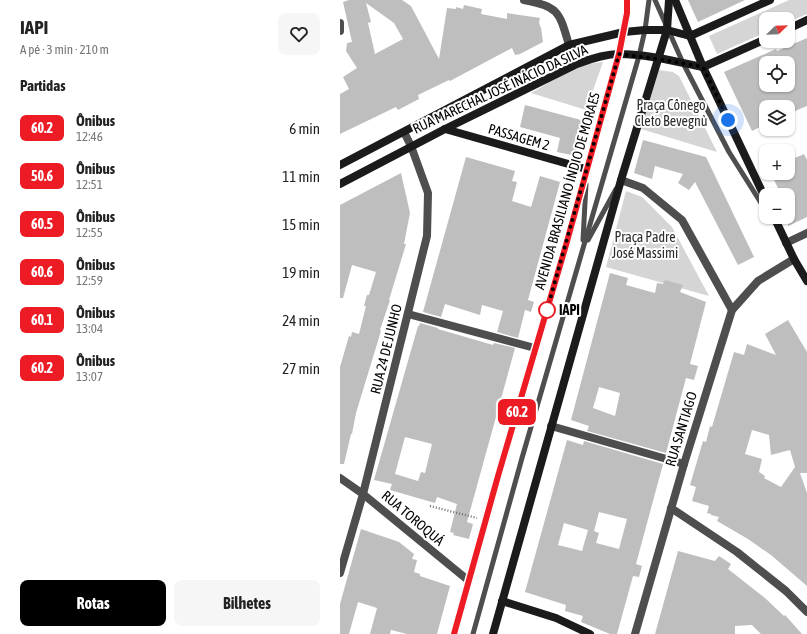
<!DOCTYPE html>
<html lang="pt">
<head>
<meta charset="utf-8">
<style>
  :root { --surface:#fff; --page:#f6f6f6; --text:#222; --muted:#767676; --accent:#000 }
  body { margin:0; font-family:"Asap Condensed",sans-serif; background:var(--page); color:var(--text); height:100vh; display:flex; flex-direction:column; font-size:15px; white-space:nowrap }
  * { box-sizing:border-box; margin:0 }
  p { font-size:13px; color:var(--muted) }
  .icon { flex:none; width:22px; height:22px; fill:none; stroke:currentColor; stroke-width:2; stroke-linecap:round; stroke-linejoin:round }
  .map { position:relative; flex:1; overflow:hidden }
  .panel { display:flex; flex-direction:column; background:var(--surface); width:340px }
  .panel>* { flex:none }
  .badge { padding:0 8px; border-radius:6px; font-size:14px; line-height:26px }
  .needle { width:26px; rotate:67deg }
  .tools { position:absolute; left:419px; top:12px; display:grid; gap:8px }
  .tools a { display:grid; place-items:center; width:36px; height:36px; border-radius:8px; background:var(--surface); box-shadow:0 1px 3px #0004; font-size:20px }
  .you { position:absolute; width:20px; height:20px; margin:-10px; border:3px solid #fff; border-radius:50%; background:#1a73e8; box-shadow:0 0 0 6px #1a73e833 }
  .map>.badge { position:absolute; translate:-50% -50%; box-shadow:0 0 0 2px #fff }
  h2 { padding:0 20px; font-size:15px; line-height:36px }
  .round { display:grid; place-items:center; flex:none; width:42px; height:42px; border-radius:8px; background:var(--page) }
  .overview { display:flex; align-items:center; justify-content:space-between; height:68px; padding:0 20px }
  h1 { font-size:19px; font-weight:700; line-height:30px }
  .button { display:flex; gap:8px; margin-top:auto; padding:8px 20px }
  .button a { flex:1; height:46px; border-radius:8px; background:var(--accent); color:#fff; font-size:16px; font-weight:700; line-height:46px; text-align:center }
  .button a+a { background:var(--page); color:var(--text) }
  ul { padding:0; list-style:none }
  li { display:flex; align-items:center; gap:12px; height:48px; padding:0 20px }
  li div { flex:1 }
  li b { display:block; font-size:15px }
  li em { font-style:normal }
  li .badge { min-width:44px; font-weight:700; text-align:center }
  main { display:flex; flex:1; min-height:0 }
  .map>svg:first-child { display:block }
</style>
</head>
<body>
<main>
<section class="panel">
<div class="overview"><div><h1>IAPI</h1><p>A pé · 3 min · 210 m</p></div><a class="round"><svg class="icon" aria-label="heart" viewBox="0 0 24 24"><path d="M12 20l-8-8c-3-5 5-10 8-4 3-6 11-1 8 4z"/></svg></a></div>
<h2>Partidas</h2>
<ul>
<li><span class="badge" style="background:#ed1c24;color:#fff">60.2</span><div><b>Ônibus</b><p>12:46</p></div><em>6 min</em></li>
<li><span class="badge" style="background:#ed1c24;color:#fff">50.6</span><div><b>Ônibus</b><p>12:51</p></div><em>11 min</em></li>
<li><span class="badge" style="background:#ed1c24;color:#fff">60.5</span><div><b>Ônibus</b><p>12:55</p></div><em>15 min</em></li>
<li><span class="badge" style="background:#ed1c24;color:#fff">60.6</span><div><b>Ônibus</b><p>12:59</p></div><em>19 min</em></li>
<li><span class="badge" style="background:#ed1c24;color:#fff">60.1</span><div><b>Ônibus</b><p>13:04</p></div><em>24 min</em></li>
<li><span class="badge" style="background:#ed1c24;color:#fff">60.2</span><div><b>Ônibus</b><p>13:07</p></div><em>27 min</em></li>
</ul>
<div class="button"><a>Rotas</a><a>Bilhetes</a></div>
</section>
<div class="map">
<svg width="467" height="634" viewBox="0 0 467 634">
  <rect width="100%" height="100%" fill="#fff"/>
  <g fill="#d5d5d5">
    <path d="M449 0H467V14L448 22V19H426V32L377 54 369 36Z"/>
    <path d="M263 62 246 110 191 93C213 81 237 63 263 62Z"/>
    <path d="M319 70 333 72 339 76 377 152 301 129Z"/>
    <path d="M286 191 302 197 332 227 369 296 266 267Z"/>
  </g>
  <g fill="#bebebe" fill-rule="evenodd">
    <path d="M9 0H62L71 6 99 59 107 8 116 9V7L123 9 124 5 142 9 141 14 167 19V13L200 18 199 23 201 28 203 42 180 54 175 55 172 48 110 81 109 80 78 95 79 99 58 110 56 107 0 134V94L9 89 3 77 17 68 6 51 7 43 12 42 3 2ZM26 3 54 23 63 39 35 54 28 23 31 22Z"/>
    <path d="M348 0H405L358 22Z"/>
    <path d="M467 38V106L448 114V107H426V124L412 131 384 72 436 49 437 51ZM426 63H448V85H426Z"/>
    <path d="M185 105 241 120 243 124 236 156 217 152 220 138 180 127Z"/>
    <path d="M303 140 366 157 414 257 398 265 355 182 349 190 338 183 343 174 315 166 312 179 294 173Z"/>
    <path d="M464 154 467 160V217L448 226V195H441L431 173H448V161Z"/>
    <path d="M126 157 175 171 172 181 177 182 172 201 191 207 200 176 220 182 188 300 194 302 191 312 185 310 178 338 157 332 163 311 142 305 140 315 105 304 101 317 83 312Z"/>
    <path d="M61 173 70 213 64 244H66L49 300H50L40 330 41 331 16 413 12 434H11L4 464H0V367L9 336 11 337 12 332 19 334 26 306H24L27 295H29L36 272 12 265 3 298H0V205Z"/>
    <path d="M270 273 288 278 286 285 315 293 317 283 323 284 325 280 343 285 340 292 366 302 350 364 358 366 354 380 346 378 326 453 247 431 249 426 231 420ZM259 387 280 393 275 416 253 408Z"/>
    <path d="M448 320 467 352V473H460L467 493V586L431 555 408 539 377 521 379 517 371 515V514L367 513 369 506 352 501 356 487 350 485 363 441 366 442 370 426 372 427 394 352 404 355 407 344 436 355 425 334ZM412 430 429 435 431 455 450 450 455 467 441 487 424 478 425 476 419 472 422 459 405 454Z"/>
    <path d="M80 323 98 328V329L153 345 154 343 175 348 127 522 133 524 129 539 113 535 114 533 110 532 117 504 97 497 95 503 50 490 52 484 34 480 78 326H79ZM65 437 92 444 85 473 81 472 78 481 55 474Z"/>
    <path d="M227 440 243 445 244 441 323 464 296 564 302 566 299 577 293 576 277 634H270L241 622 243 616 225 611 226 605 185 592ZM259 512 287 519 279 549 256 543 259 533 254 531ZM224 523 248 530 242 551 218 545Z"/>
    <path d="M21 529 59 542 74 554 72 559 77 560 74 572 80 574V576L110 586 97 634H67L51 630 50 634H30L37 608 18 602 9 634H0V604Z"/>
    <path d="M338 551 375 561 379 556 391 564 388 569 425 598 444 616 445 615 462 634H421L412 625 395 626V634H315Z"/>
  </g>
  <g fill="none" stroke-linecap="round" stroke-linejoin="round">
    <path stroke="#707070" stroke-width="2.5" stroke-dasharray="1 2" stroke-linecap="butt" d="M90 506 137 518"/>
    <g stroke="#4e4e4e" stroke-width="5">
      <path d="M315 0 343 63 389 152 426 211"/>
      <path d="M243 240 246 184"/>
      <path d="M248 240 276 189"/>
      <path d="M133 634 182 458 299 56 305 30 309 0"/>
    </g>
    <g stroke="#4e4e4e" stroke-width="8">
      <path d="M184 0C219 7 219 11 229 45"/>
      <path d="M0 23V31"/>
      <path d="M281 180 303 188 342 220 392 310"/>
      <path d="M446 243 467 233"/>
      <path d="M68 314 195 348"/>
      <path d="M211 426 344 464"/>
      <path d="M0 478 23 494 129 581"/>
      <path d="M331 508 397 552 446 591 467 612"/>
      <path d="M0 573 23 494 87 236 88 193 71 146 64 132"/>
      <path d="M295 634 344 464 392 310 418 281 454 259"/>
    </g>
    <g stroke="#1b1b1b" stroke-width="8">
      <path d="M335 0 363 67 426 200"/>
      <path d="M448 29 467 20"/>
      <path d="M350 36 430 0"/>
      <path d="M363 67 426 39"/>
      <path d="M105 129 246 169"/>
      <path d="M0 165 229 45 284 32 305 30H327L350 36"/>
      <path d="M0 184 105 129 237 64C250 59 264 54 279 54 307 54 336 62 363 67"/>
      <path d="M434 217 454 259 467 281"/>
      <path d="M162 601 216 618 250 634"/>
      <path d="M114 634 158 476 226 245 279 54 287 13V0"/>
      <path d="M153 634 281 180 327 30 329 0"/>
    </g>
  </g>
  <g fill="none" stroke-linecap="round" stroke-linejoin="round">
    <defs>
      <path id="line" d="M114 634 158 476 226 245 279 54 287 13V0"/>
    </defs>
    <use href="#line" stroke="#fff" stroke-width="9"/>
    <use href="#line" stroke="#ed1c24" stroke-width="6"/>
    <path stroke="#000" stroke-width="4" stroke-dasharray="0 7.2" d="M207 310 279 54 318 59 363 67 388 120"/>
  </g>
  <circle fill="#fff" stroke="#ed1c24" stroke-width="2" cx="207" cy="310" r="8"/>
  <g text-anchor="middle" stroke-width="4" stroke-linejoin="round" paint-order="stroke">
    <g font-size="14" fill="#000" stroke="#fff">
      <text transform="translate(160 89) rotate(-25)" y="5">RUA MARECHAL JOSÉ INÁCIO DA SILVA</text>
      <text transform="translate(179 137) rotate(16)" y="5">PASSAGEM 2</text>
      <text transform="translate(227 191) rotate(-74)" y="5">AVENIDA BRASILIANO ÍNDIO DE MORAES</text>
      <text transform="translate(46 349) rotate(-76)" y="5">RUA 24 DE JUNHO</text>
      <text transform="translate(341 429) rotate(-73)" y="5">RUA SANTIAGO</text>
      <text transform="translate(73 518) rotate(40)" y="5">RUA TOROQUÁ</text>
    </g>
    <g font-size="14" fill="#2c2c2c" stroke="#fff">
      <text x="331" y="110">Praça Cônego<tspan x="331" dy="16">Cleto Bevegnù</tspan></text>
      <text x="305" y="242">Praça Padre<tspan x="305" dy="16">José Massimi</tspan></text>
    </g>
    <g font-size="14" font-weight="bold" fill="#000" stroke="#fff" text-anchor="start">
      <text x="219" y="315">IAPI</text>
    </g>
  </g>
</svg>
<div class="tools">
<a><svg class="needle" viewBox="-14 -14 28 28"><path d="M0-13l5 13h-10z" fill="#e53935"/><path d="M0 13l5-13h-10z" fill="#767676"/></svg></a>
<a><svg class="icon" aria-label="locate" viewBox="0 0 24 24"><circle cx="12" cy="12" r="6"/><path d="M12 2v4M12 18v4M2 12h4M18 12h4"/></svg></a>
<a><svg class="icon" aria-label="layers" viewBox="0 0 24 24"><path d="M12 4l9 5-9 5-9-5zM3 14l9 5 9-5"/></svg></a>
<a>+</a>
<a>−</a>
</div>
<div class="you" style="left:388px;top:120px"></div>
<b class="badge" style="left:177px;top:412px;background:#ed1c24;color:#fff">60.2</b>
</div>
</main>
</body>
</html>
